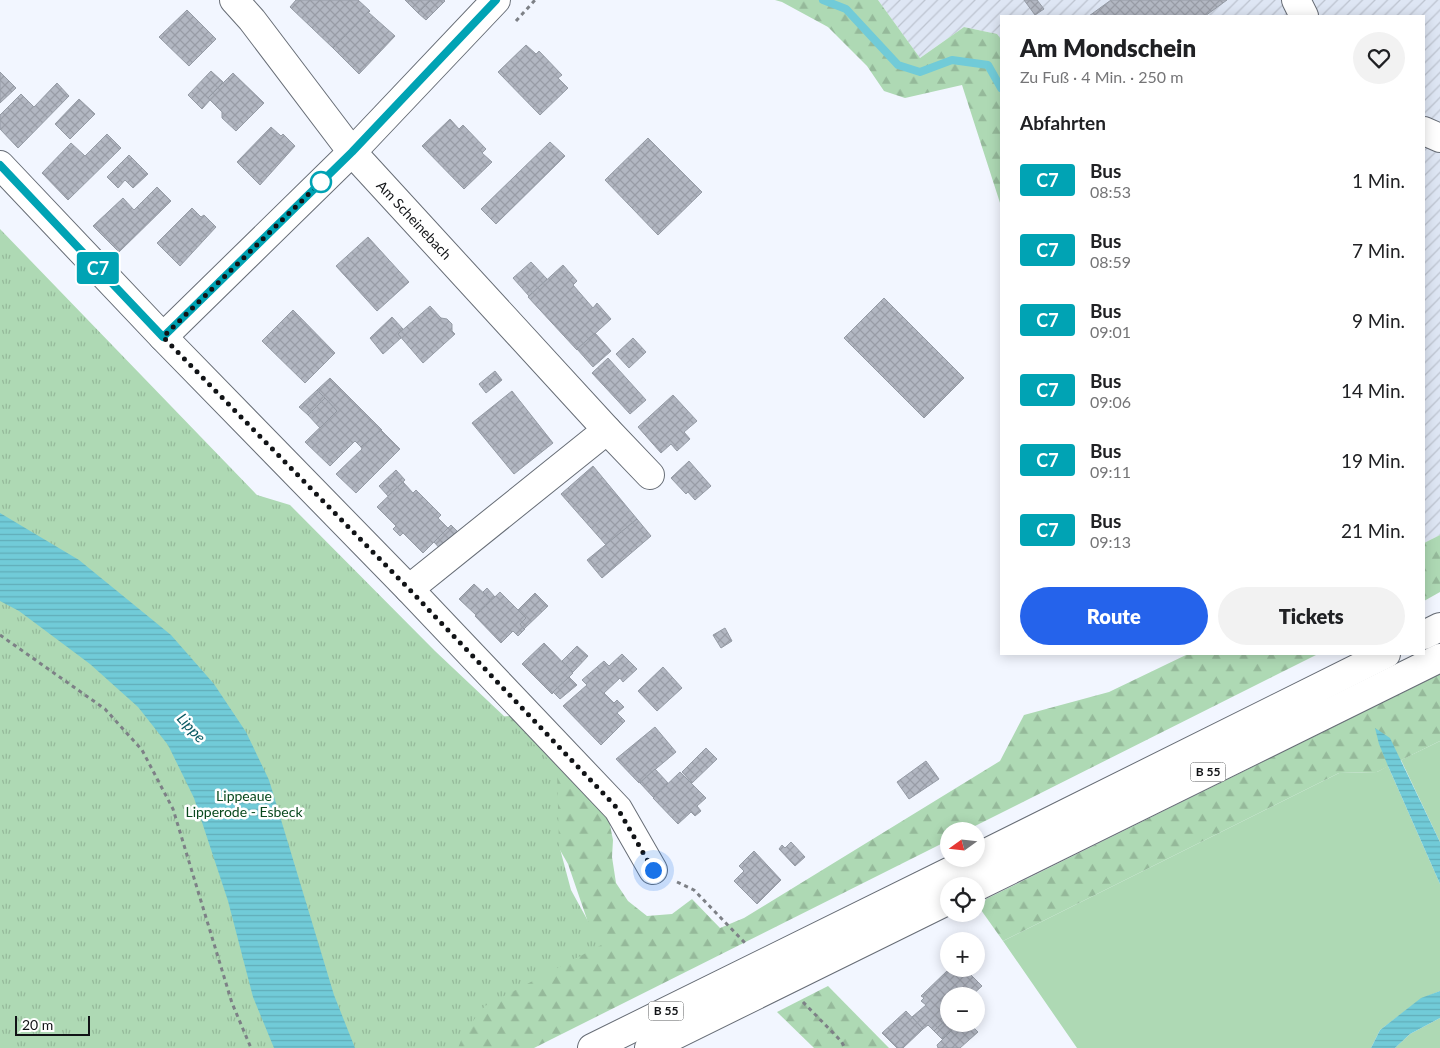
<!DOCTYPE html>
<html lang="de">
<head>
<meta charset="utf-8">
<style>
  :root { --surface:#fff; --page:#f2f2f2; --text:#202124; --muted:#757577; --accent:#2563eb }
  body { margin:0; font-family:Lato,sans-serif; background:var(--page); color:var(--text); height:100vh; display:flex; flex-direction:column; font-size:19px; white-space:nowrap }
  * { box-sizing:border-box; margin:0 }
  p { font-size:16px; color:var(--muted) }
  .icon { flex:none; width:28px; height:28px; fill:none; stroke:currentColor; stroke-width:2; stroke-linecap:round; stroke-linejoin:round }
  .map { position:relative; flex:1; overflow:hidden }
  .sheet { position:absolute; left:1000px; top:15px; width:425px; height:640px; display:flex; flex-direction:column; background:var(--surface); border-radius:0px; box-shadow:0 2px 12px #0003 }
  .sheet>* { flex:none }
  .badge { padding:0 10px; border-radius:4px; font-size:18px; line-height:32px }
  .needle { width:32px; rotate:255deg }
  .fabs { position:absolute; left:940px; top:822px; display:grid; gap:10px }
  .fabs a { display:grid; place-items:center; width:45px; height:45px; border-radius:50%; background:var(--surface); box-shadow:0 2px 12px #0003; font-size:25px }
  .scale { position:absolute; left:15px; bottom:12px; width:75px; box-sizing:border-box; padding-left:5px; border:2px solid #111316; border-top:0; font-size:14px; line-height:18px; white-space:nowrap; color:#111316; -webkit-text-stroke:4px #fff; paint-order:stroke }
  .you { position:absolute; width:25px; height:25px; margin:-12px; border:4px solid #fff; border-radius:50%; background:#1a73e8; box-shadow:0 0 0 8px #1a73e833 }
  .map>.badge { position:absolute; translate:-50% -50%; box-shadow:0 0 0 2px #fff }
  h2 { padding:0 20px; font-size:19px; line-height:45px }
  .round { display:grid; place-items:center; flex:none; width:52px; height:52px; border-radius:26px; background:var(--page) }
  .overview { display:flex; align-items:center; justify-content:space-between; height:85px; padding:0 20px }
  h1 { font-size:24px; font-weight:800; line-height:38px }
  .button { display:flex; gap:10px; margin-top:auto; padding:10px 20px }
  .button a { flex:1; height:58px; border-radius:30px; background:var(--accent); color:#fff; font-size:20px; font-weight:800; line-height:58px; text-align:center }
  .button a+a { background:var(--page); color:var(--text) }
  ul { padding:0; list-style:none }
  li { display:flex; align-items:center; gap:15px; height:70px; padding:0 20px }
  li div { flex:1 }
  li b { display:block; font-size:19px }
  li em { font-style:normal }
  li .badge { min-width:55px; font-weight:700; text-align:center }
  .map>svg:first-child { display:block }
</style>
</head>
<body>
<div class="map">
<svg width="1440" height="1048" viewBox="0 0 1440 1048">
  <defs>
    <pattern id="industrial-furrows" width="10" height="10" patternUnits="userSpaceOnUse" patternTransform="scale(1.25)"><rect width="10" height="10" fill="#dee6f4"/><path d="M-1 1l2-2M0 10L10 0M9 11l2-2" fill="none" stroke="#bdc4d0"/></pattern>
    <pattern id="forest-firs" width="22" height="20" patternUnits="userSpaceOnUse" patternTransform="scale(1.25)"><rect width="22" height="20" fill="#aed9b4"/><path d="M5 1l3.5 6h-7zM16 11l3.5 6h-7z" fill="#95b99a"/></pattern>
    <pattern id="park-tufts" width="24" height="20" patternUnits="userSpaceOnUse" patternTransform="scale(1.25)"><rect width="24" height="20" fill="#aed9b4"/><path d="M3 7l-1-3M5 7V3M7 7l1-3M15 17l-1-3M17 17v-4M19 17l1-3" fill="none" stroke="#95b99a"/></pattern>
    <pattern id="water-rules" width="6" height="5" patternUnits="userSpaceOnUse" patternTransform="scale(1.25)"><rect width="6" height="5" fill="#71cbd8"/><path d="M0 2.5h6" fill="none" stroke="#61adb9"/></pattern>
    <pattern id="building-cross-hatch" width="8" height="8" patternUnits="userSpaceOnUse" patternTransform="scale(1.25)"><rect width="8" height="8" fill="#b2b7c2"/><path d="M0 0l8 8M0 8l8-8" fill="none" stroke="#989ca6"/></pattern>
  </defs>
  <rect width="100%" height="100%" fill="#f2f6ff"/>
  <path fill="url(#industrial-furrows)" d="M878 0H1440V535L1424 543V16H1001V39L997 34 964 27 920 58Z"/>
  <g fill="#aed9b4">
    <path d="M1440 741V842L1401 760Z"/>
    <path d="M1388 766 1440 884V991L1421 999 1380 1030 1371 1048H1077L1003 941 1339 773 1377 772Z"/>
    <path d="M1440 1018V1048H1395L1410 1034Z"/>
  </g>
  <g fill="url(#forest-firs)">
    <path d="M775 0H878L920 58 964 27 997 34 1001 39V206L962 85 905 98 884 91 867 66 828 27 782 2Z"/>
    <path d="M1440 535V592L1424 601V543Z"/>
    <path d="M1188 654H1318L965 831H949V840L534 1048H453L472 1003 591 931 568 864 492 731 497 717 510 716 600 806 609 820 613 840 612 857 616 883 628 901 647 916 672 914 692 899 720 928 744 918 1000 761 1024 715 1109 692Z"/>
    <path d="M1440 674V741L1377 772 1339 773 1003 941 981 910 986 899Z"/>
    <path d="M828 986 889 1048H814L777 1012Z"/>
  </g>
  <path fill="url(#park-tufts)" d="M0 229 257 495 290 505 435 651 541 751 557 770 559 845 571 890 588 921 607 942 485 1006 465 1031 458 1048H0Z"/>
  <g fill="url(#water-rules)">
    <path d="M0 513 79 560 171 635 214 684 246 732 269 780 334 995 355 1048H274L253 997 228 901 194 798 168 745 138 707 90 664 19 611 0 601Z"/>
    <path d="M1375 728 1390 738 1440 842V884L1388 766 1379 744Z"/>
    <path d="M1440 991V1018L1410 1034 1395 1048H1371L1380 1030 1421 998Z"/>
  </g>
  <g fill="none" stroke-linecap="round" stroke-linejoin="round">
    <path stroke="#71cbd8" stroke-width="8" d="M823 0 846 9 898 65 920 72 952 60 988 65 1001 88"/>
  </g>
  <g fill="url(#building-cross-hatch)" stroke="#959ba5">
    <path d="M296 0H358L370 11 333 48 290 7Z"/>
    <path d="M405 0H431L418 13Z"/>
    <path d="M431 0H444L445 1 426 20 418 13Z"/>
    <path d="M1024 0H1037L1044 9 1035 15Z"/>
    <path d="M1111 0H1227L1205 16H1089Z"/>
    <path d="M187 10 216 39 189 66 159 37Z"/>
    <path d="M368 12 395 36 359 74 333 48Z"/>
    <path d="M526 45 536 54 539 51 562 75 558 78 568 88 540 115 498 72Z"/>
    <path d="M211 71 223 82 208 98 210 100 202 109 188 95Z"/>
    <path d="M0 72 16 88 0 103Z"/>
    <path d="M233 73 264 103 236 131 222 118V112L208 98Z"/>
    <path d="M57 83 69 96 18 148 0 129V115L21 94 34 107Z"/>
    <path d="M79 99 95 114 70 139 55 124Z"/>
    <path d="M450 119 459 129 463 125 486 149 482 153 492 162 464 189 422 146Z"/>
    <path d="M271 127 281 136 283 134 295 146 260 185 237 162Z"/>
    <path d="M107 134 121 148 68 200 42 173 71 143 85 156Z"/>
    <path d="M648 138 702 192 658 235 605 180Z"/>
    <path d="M550 142 565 156 496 224 481 209Z"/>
    <path d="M129 155 148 174 133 188 125 180 118 188 107 177Z"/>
    <path d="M157 187 171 201 119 252 93 226 123 198 134 210Z"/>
    <path d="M192 208 201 217 204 215 216 227 180 266 157 243Z"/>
    <path d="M368 237 409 282 377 311 336 266Z"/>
    <path d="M531 262 547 279 529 296 513 278Z"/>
    <path d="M563 265 577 281 573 285 593 308 597 303 611 319 577 350 528 297Z"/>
    <path d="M884 298 964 378 924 418 844 338Z"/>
    <path d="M430 306 441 318 447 319 452 324V331L455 334 423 363 398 334Z"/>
    <path d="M293 310 335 353 305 383 262 341Z"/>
    <path d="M392 317 403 329 398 334 401 338 383 354 370 338Z"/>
    <path d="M595 333 611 351 593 367 577 349Z"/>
    <path d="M633 338 646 352 629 368 616 354Z"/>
    <path d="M608 358 646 400 630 414 592 373Z"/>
    <path d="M495 371 502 380 486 393 479 384Z"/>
    <path d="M330 378 382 430 361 447 355 441 330 466 305 442 337 411 317 390Z"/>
    <path d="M317 390 325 398 308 415 299 407Z"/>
    <path d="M512 391 553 443 514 474 472 423Z"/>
    <path d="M673 395 697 421 684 432 690 439 677 451 671 444 661 453 638 427Z"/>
    <path d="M325 398 337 411 320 428 308 415Z"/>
    <path d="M381 430 400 449 356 493 336 474 362 449 361 447Z"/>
    <path d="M689 461 711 486 695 500 688 492 686 494 671 478Z"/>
    <path d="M593 466 637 519 606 545 561 494Z"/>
    <path d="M396 470 405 480 388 496 379 486Z"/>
    <path d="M403 482 413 493 416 490 441 515 438 518 448 528 423 553 403 533 400 536 393 529 396 526 377 507Z"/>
    <path d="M637 519 651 536 602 578 587 560Z"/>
    <path d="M451 525 462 536 443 552 434 542Z"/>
    <path d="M474 584 491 600 476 615 459 599Z"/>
    <path d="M487 588 495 597 491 600 483 592Z"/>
    <path d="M500 592 526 618 520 624 525 629 518 636 513 631 501 643 475 616Z"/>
    <path d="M535 593 548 606 524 629 520 624 526 618 518 610Z"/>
    <path d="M725 628 732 641 721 648 713 635Z"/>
    <path d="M544 643 573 673 552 694 522 664Z"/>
    <path d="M577 646 588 656 573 672 562 661Z"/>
    <path d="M622 654 637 669 623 682 620 678 604 693 614 703 617 700 624 707 617 713 625 721 601 745 563 706 587 685 582 680 604 661 609 666Z"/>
    <path d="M663 667 682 688 657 711 638 691Z"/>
    <path d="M569 677 577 685 560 699 553 692Z"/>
    <path d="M655 727 676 752 639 783 616 759Z"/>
    <path d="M706 748 717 759 692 783 682 772Z"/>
    <path d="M926 761 939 779 909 799 897 782Z"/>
    <path d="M655 769 668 783 654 798 640 783Z"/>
    <path d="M680 772 706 798 697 806 701 811 695 816 691 812 678 824 653 798Z"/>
    <path d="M791 842 805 857 795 866 779 849 782 845 785 848Z"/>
    <path d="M754 851 781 880 757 904 734 881 744 871 739 866Z"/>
    <path d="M949 969H965L982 986 971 996H949V1017L934 1031 928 1025 923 1029 912 1017 926 1005 921 1001 924 998 921 996Z"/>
    <path d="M906 1011 923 1029 903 1048H897L882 1033Z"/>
    <path d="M949 1017V1024H958L942 1039 934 1031Z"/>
    <path d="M958 1024H970L978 1032 960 1048H938L937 1045Z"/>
  </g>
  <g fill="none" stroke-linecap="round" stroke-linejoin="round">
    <defs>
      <g id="minor">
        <path d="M234 0 252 20 352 152 607 430 650 475"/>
        <path d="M1296 0 1304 16"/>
        <path d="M1424 131 1440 138"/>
        <path d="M0 165 163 337 409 589 618 809 653 870"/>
        <path d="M163 337 352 152 496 0"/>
        <path d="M409 589 607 430"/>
      </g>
      <g id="highway">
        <path d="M1424 635 1440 627"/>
        <path d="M976 858 1386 654"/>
        <path d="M976 887 1440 658"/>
        <path d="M592 1048 975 859"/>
        <path d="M649 1048 949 900"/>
      </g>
    </defs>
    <use href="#minor" stroke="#676d76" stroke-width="30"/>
    <use href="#highway" stroke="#676d76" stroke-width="30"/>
    <g stroke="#7d8086" stroke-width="3" stroke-dasharray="4 4" stroke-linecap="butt">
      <path d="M516 21 535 0"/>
      <path d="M0 635 105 709 142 750 173 809 232 1003 251 1048"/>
      <path d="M677 882 694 890 746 944"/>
      <path d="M803 1002 841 1041 845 1048"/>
    </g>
    <use href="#minor" stroke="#fff" stroke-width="28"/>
    <use href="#highway" stroke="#fff" stroke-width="28"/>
  </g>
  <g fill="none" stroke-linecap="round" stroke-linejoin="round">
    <defs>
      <path id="line" d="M0 165 163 337 352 152 496 0"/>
    </defs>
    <use href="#line" stroke="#fff" stroke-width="11"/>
    <use href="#line" stroke="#00a3b4" stroke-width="8"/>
    <path stroke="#111316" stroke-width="5" stroke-dasharray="0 9" d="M321 182 163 337 409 589 618 809 653 870"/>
  </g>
  <circle fill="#fff" stroke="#00a3b4" stroke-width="2.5" cx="321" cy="182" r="10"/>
  <g text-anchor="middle" stroke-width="5" stroke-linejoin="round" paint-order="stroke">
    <g fill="#fff" stroke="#585a5c" stroke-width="1">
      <rect x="1190.5" y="762.5" width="35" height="19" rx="4"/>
      <rect x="648.5" y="1001.5" width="35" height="19" rx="4"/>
    </g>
    <g font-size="12" font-weight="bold" fill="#111316">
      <text x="1208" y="776">B 55</text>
      <text x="666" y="1015">B 55</text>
    </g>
    <g font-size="14" fill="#111316" stroke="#fff">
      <text transform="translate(414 220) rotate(47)" y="5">Am Scheinebach</text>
    </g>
    <g font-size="14" fill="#09491e" stroke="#fff">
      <text x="244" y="801">Lippeaue<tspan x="244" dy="16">Lipperode - Esbeck</tspan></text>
    </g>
    <g font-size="15" font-style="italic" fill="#095a63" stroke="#fff">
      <text transform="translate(191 728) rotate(47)" y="5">Lippe</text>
    </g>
  </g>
</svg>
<div class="fabs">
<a><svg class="needle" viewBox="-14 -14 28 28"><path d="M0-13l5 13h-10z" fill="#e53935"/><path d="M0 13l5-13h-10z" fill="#757577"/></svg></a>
<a><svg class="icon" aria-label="locate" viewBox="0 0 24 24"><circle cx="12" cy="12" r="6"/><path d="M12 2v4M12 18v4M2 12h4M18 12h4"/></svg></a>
<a>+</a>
<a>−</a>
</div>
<div class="scale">20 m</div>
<div class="you" style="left:653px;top:870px"></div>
<b class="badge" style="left:98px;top:268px;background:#00a3b4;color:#fff">C7</b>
<section class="sheet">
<div class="overview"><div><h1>Am Mondschein</h1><p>Zu Fuß · 4 Min. · 250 m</p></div><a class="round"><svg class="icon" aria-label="heart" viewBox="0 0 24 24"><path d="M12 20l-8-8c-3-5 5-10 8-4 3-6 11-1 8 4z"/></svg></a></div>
<h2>Abfahrten</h2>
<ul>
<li><span class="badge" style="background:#00a3b4;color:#fff">C7</span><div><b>Bus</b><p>08:53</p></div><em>1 Min.</em></li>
<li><span class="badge" style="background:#00a3b4;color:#fff">C7</span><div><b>Bus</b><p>08:59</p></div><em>7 Min.</em></li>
<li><span class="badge" style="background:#00a3b4;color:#fff">C7</span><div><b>Bus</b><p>09:01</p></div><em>9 Min.</em></li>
<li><span class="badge" style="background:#00a3b4;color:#fff">C7</span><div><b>Bus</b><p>09:06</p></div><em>14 Min.</em></li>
<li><span class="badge" style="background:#00a3b4;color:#fff">C7</span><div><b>Bus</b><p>09:11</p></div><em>19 Min.</em></li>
<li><span class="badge" style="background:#00a3b4;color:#fff">C7</span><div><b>Bus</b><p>09:13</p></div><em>21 Min.</em></li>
</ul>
<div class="button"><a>Route</a><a>Tickets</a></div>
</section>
</div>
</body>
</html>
